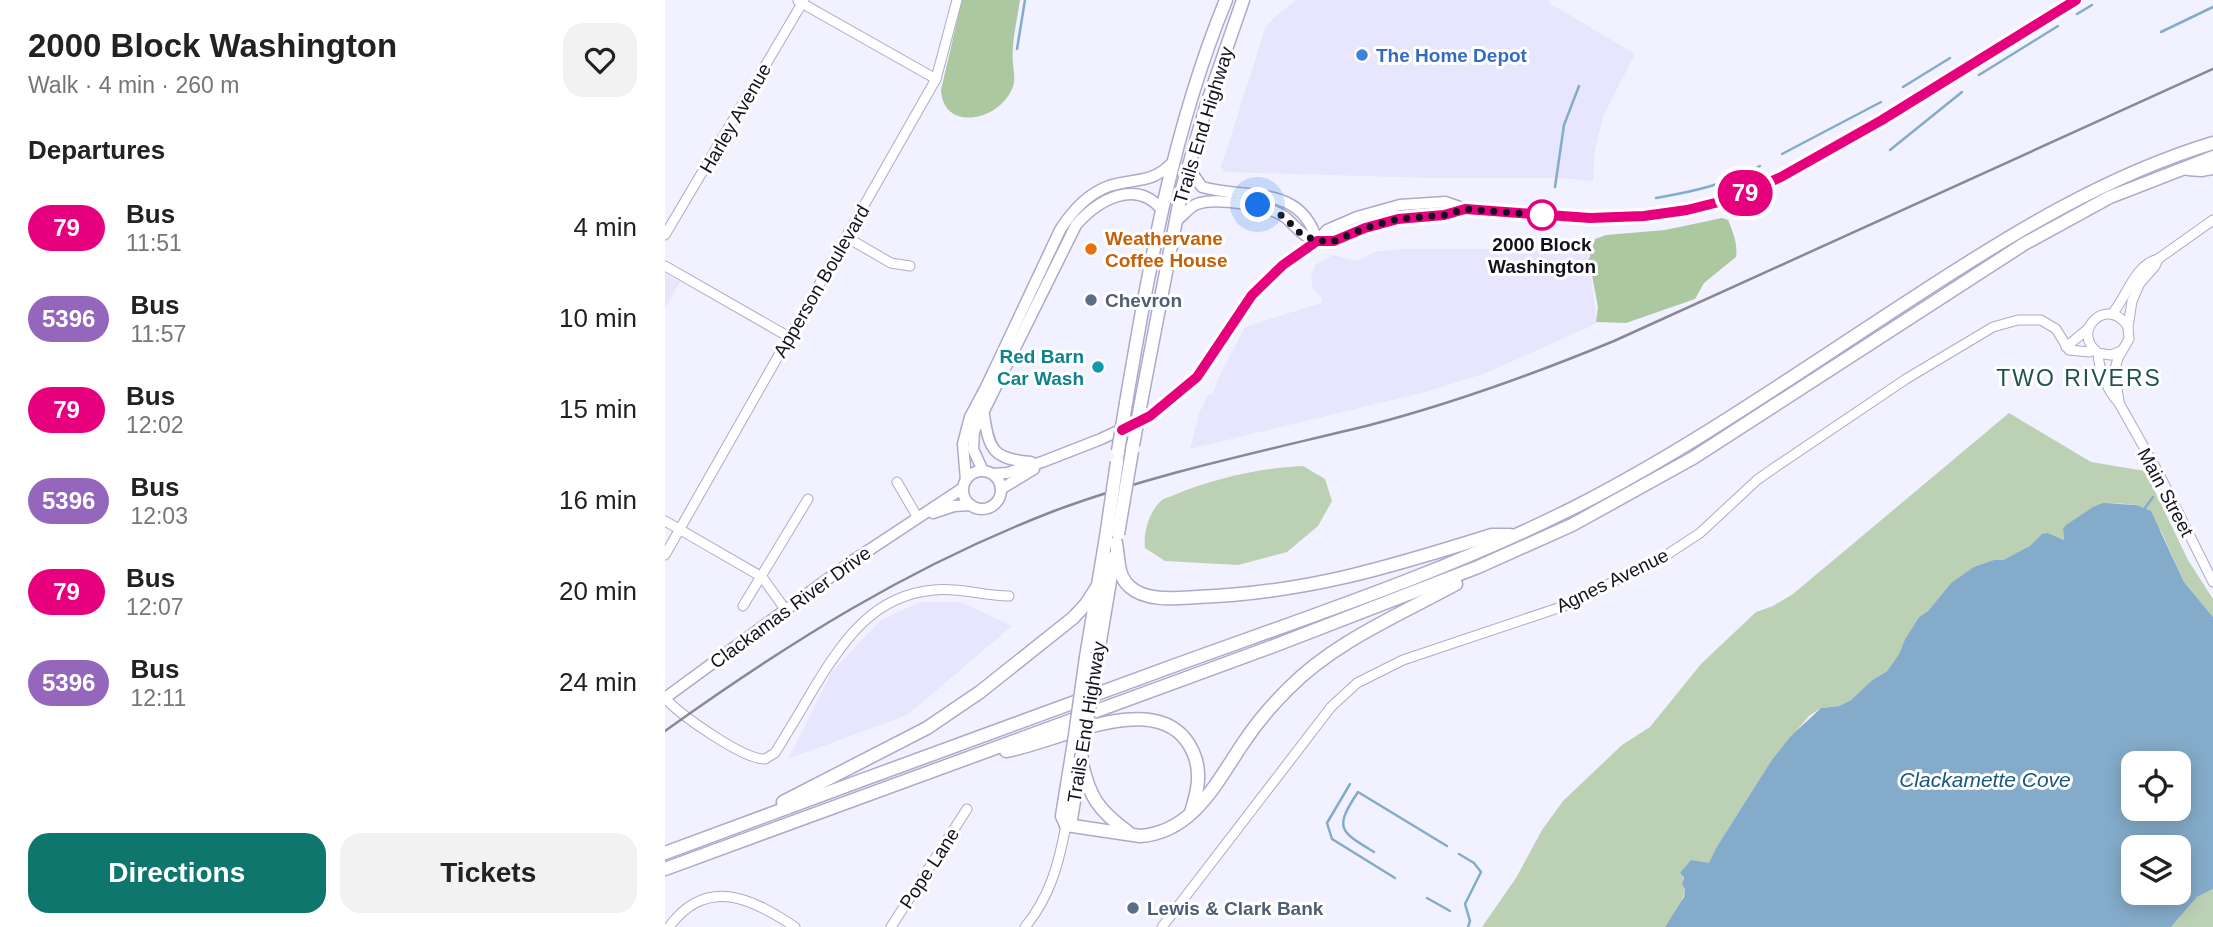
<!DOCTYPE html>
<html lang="en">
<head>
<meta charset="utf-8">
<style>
  :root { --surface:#fff; --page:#f2f2f2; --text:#222; --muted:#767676; --accent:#0f766e }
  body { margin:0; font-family:Arial,sans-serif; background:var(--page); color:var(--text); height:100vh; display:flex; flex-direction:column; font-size:26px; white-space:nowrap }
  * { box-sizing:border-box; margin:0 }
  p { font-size:23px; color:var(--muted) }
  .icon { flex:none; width:38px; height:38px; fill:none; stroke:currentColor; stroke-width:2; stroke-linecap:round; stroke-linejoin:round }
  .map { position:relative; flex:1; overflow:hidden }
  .sheet { display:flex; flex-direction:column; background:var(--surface); width:665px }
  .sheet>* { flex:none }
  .badge { padding:0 14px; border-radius:23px; font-size:24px; line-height:46px }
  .fabs { position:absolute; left:1456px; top:751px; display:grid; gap:14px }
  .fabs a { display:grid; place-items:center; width:70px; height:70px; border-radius:14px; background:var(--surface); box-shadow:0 4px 18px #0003; font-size:35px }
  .you { position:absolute; width:35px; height:35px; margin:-18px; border:5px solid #fff; border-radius:50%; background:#1a73e8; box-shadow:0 0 0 10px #1a73e833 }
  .map>.badge { position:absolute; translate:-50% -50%; box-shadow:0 0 0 4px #fff }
  h2 { padding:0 28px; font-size:26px; line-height:63px }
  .round { display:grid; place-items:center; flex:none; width:74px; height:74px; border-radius:21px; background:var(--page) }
  .overview { display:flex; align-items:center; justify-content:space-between; height:119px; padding:0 28px }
  h1 { font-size:33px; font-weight:800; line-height:52px }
  .button { display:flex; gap:14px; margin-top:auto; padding:14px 28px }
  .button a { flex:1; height:80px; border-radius:21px; background:var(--accent); color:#fff; font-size:28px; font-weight:800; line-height:80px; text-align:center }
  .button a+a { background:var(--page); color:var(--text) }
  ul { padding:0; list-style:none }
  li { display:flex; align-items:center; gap:21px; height:91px; padding:0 28px }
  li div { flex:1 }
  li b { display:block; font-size:26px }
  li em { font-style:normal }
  li .badge { min-width:77px; font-weight:700; text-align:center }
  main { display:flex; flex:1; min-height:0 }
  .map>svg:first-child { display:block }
</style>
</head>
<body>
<main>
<section class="sheet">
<div class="overview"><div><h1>2000 Block Washington</h1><p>Walk · 4 min · 260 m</p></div><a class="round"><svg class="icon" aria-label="heart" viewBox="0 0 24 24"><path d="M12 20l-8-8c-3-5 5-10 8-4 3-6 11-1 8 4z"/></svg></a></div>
<h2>Departures</h2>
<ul>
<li><span class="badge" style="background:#e6007e;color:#fff">79</span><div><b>Bus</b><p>11:51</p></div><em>4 min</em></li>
<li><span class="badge" style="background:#9467bd;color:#fff">5396</span><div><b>Bus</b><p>11:57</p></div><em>10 min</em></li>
<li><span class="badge" style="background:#e6007e;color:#fff">79</span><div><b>Bus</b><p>12:02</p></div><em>15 min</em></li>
<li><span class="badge" style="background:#9467bd;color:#fff">5396</span><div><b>Bus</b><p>12:03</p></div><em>16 min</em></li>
<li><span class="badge" style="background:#e6007e;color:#fff">79</span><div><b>Bus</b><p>12:07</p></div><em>20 min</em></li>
<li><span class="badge" style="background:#9467bd;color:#fff">5396</span><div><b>Bus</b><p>12:11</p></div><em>24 min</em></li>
</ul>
<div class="button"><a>Directions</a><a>Tickets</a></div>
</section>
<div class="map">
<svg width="1548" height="927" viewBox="0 0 1548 927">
  <rect width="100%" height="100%" fill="#f2f1ff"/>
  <g fill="#e8e5fe">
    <path d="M631 0H883L886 4 970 54 938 116 930 150 928 181 896 178H763L560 172 556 167 601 26 613 14Z"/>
    <path d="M735 249H931V253L923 254 932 323 821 373 760 392 525 449 534 413 544 394H548L553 379 580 327 656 303 657 298 648 289 646 277 650 265 668 255 693 261 709 252Z"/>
    <path d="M0 274 15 282 0 308Z"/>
    <path d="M255 602H296L347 626 242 715 123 759 167 672 216 620Z"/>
  </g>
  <g fill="#bcd0b4">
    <path d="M1344 413 1426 462 1480 471 1523 560 1548 599V617L1519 582 1496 531 1471 505C1433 500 1428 507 1398 529L1399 540 1383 533 1371 540 1366 546 1338 560H1329L1286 583 1263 611 1254 617 1240 639 1234 654 1222 671 1206 681 1186 700 1174 706 1156 708 1144 716 1106 761 1051 848 1044 864 1015 873C1029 891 1010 911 1000 927H817L851 878 877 830 898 801 957 745 985 727 1036 664 1091 612 1108 606 1128 594Z"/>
    <path d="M638 466 660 479 667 501 653 526 622 552 573 565 500 561 480 548C478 534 484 512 495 502 498 498 505 497 509 495 550 478 595 468 638 466Z"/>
    <path d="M1548 889V927H1506L1532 897Z"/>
  </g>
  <g fill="#abc8a1">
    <path d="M297 0H355C352 22 346 42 348 64 349 73 351 83 346 91 331 122 278 131 276 90Z"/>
    <path d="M1057 218 1063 220C1068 232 1073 244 1071 257L1039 283 1030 299 961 323 931 322 933 307 924 259 930 239 941 235 1000 230Z"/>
  </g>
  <path fill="#84acca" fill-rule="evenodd" d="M1438 503 1471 505 1486 511 1519 582 1548 617V889L1532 897 1506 927H1000L1019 897 1020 889 1017 884 1019 878 1015 873 1026 860 1044 863 1051 848 1106 761 1126 736 1156 708 1174 706 1186 700 1206 681 1222 671 1234 654 1240 639 1254 617 1263 611 1286 583 1309 567 1329 560H1338L1365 546 1377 534 1383 533 1399 540 1398 529 1401 525 1428 507ZM1468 763H1514V808H1468ZM1468 847H1514V892H1468Z"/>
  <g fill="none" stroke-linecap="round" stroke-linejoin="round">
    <g stroke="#84acca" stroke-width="2.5">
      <path d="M1412 14 1427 5"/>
      <path d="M1496 32 1548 7"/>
      <path d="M352 49 360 0"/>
      <path d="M1314 75 1393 26"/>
      <path d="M1238 87 1285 58"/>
      <path d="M1225 150 1297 92"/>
      <path d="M1117 154 1216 102"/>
      <path d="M890 187 899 125 914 86"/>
      <path d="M991 198C1031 191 1058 185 1095 166"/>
      <path d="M1480 508 1488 497"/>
      <path d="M685 784 662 823 667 839 730 878"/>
      <path d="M709 852C674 831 669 828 693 792L782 846"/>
      <path d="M794 854 809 863 816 872 800 904 805 921 803 927"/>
      <path d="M762 898 785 911"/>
    </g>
    <defs>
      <g id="minor">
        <path d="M133 1 271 79"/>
        <path d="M0 235 139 0"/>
        <path d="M181 237 226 263 245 266"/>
        <path d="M0 266 124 337"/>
        <path d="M1447 314C1462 297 1469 265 1493 259L1548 220"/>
        <path d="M1401 347 1424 328"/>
        <path d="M1456 351 1446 355 1433 353C1404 330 1444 295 1463 327"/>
        <path d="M1433 353C1434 371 1442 390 1454 403L1494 474 1548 582"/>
        <path d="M1454 401 1449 372 1453 358 1464 339 1463 327 1467 301 1475 283 1490 266 1493 259"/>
        <path d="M232 482 253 518"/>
        <path d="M0 521 97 577 120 609"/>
        <path d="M0 555 271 79 292 0"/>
        <path d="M78 606 143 499"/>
        <path d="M0 698C15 715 79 760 100 759L110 753C124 730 138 707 152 683 180 638 210 595 269 590 294 587 318 596 344 596"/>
        <path d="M4 927C42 875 88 899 130 927"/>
        <path d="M226 927 302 809"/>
        <path d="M360 927C385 897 394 863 401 825"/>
        <path d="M497 927 666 707 692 683 738 660 902 605 1000 556 1035 533 1092 480 1109 468 1241 379 1328 327 1353 320H1376L1391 329 1404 350 1424 352 1430 350"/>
      </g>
      <g id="major">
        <path d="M523 167 537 187C581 200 636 183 652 241"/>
        <path d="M511 221C518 216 524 207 532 204 551 197 604 205 620 217 631 226 639 239 654 241 671 243 685 234 700 228 733 217 767 218 800 209"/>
        <path d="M319 415C324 451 329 459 366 462"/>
        <path d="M318 471 308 449 309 431 411 225C433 200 471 178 497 210"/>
        <circle cx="317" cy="490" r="19"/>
        <path d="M328 474 342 473 377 462 436 439 485 416 532 377 574 312 597 284 618 265 652 241 662 230 692 217 735 205 780 202 800 209 912 218 979 216 1022 210 1066 199 1116 177 1217 120 1411 0"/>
        <path d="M301 480 298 444 305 417 322 385 395 230C407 211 422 194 444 186 469 178 486 184 506 164"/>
        <path d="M336 489 369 469"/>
        <path d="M268 513 289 506 306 505"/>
        <path d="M0 698 186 562 298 488"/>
      </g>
      <g id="highway">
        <path d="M1523 169 1536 170 1548 168"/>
        <path d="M477 397 517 189 541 107 578 0"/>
        <path d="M461 403C484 266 508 129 561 0"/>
        <path d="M451 543C454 559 452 576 465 587 482 602 512 598 532 597 641 593 725 567 827 535H845"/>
        <path d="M433 653 449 557"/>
        <path d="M421 657 441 537"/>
        <path d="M341 751C389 743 484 691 521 740 529 751 533 762 533 775 534 788 529 801 526 813"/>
        <path d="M416 759C424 797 433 810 463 832"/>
        <path d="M118 802 262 728 315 692 408 618 421 604 434 584"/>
        <path d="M401 825 475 836C530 832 553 779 581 739 593 721 608 704 623 689 669 642 734 615 791 584"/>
        <path d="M401 825 397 816 409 742"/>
        <path d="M401 825 406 819 415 765"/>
        <path d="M0 853C169 790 339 728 508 666 643 617 780 572 908 508 1028 447 1138 369 1251 296 1346 234 1440 176 1548 143"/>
        <path d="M0 869 606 647 813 567 907 525 1028 458 1359 244 1445 197 1548 157"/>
      </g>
    </defs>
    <use href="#minor" stroke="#ada9ca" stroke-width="11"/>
    <use href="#major" stroke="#ada9ca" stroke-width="13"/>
    <use href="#highway" stroke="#ada9ca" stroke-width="15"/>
    <use href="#minor" stroke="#fff" stroke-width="9"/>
    <use href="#major" stroke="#fff" stroke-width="10"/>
    <use href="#highway" stroke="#fff" stroke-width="12"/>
    <path stroke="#898895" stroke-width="2.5" d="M0 731C126 641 244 567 389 511 491 473 599 451 705 425 789 403 869 374 949 341L1548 69"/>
    <defs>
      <g id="highway-bridge">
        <path d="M468 445 477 397"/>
        <path d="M453 451 461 403"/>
        <path d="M453 534 467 451"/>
        <path d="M441 537 452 462"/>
        <path d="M409 742 421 657"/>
        <path d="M416 759 433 653"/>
      </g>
    </defs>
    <use href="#highway-bridge" stroke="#ada9ca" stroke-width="15" stroke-linecap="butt"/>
    <use href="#highway-bridge" stroke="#fff" stroke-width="12"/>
  </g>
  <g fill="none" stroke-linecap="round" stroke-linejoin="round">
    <defs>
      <path id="line" d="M457 430 485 416 532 377 587 295 618 265 652 241H669L700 228 733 219 779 215 800 209 925 218 979 216 1022 210 1066 199 1116 177 1217 120 1411 0"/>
    </defs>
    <use href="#line" stroke="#fff" stroke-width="16"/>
    <use href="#line" stroke="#e6007e" stroke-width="10"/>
    <path stroke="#14121e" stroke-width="7" stroke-dasharray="0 12.6" d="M593 205 618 216 636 234 652 241H669L700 228 733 219 779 215 800 209 877 215"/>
  </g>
  <circle fill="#3f7fe0" stroke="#fff" stroke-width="2.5" cx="697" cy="55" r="7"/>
  <circle fill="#fff" stroke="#e6007e" stroke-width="3.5" cx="877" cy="215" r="14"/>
  <circle fill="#e8710a" stroke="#fff" stroke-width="2.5" cx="426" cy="249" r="7"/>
  <g fill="#5c6f8a" stroke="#fff" stroke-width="2.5">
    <circle cx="426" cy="300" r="7"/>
    <circle cx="468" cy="908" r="7"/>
  </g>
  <circle fill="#0f9aa8" stroke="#fff" stroke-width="2.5" cx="433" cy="367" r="7"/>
  <g text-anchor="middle" stroke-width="6" stroke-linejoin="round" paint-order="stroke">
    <g font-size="19" font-weight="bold" fill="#366cbe" stroke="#fff" text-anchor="start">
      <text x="711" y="62">The Home Depot</text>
    </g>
    <g font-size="19" fill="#14121e" stroke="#fff">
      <text transform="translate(70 118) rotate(-60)" y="7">Harley Avenue</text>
      <text transform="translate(538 125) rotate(-73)" y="7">Trails End Highway</text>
      <text transform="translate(156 281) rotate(-60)" y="7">Apperson Boulevard</text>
      <text transform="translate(1501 492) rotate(62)" y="7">Main Street</text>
      <text transform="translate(947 580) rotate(-26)" y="7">Agnes Avenue</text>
      <text transform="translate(125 607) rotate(-36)" y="7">Clackamas River Drive</text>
      <text transform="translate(421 722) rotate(-81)" y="7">Trails End Highway</text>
      <text transform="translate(264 868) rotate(-57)" y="7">Pope Lane</text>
    </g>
    <g font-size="19" font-weight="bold" fill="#c56008" stroke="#fff" text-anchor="start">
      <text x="440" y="245">Weathervane<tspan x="440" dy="22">Coffee House</tspan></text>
    </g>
    <g font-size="19" font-weight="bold" fill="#14121e" stroke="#fff">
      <text x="877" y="251">2000 Block<tspan x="877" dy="22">Washington</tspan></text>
    </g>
    <g font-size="19" font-weight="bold" fill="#4e5e75" stroke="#fff" text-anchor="start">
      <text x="440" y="307">Chevron</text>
      <text x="482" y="915">Lewis &amp; Clark Bank</text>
    </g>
    <g font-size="19" font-weight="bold" fill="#0d838f" stroke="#fff" text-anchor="end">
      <text x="419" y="363">Red Barn<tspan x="419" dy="22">Car Wash</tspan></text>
    </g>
    <g font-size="21" font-style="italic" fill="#175780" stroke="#fff">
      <text x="1320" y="787">Clackamette Cove</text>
    </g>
    <g font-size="23" letter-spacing="2" fill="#1e554b" stroke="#fff">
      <text x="1414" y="386">TWO RIVERS</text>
    </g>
  </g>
</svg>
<div class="fabs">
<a><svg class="icon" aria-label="locate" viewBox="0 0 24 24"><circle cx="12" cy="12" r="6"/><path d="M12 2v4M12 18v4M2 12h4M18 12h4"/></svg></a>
<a><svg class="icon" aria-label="layers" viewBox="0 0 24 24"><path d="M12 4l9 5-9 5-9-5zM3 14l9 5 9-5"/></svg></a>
</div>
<div class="you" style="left:593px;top:205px"></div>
<b class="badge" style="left:1080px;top:193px;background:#e6007e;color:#fff">79</b>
</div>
</main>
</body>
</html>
